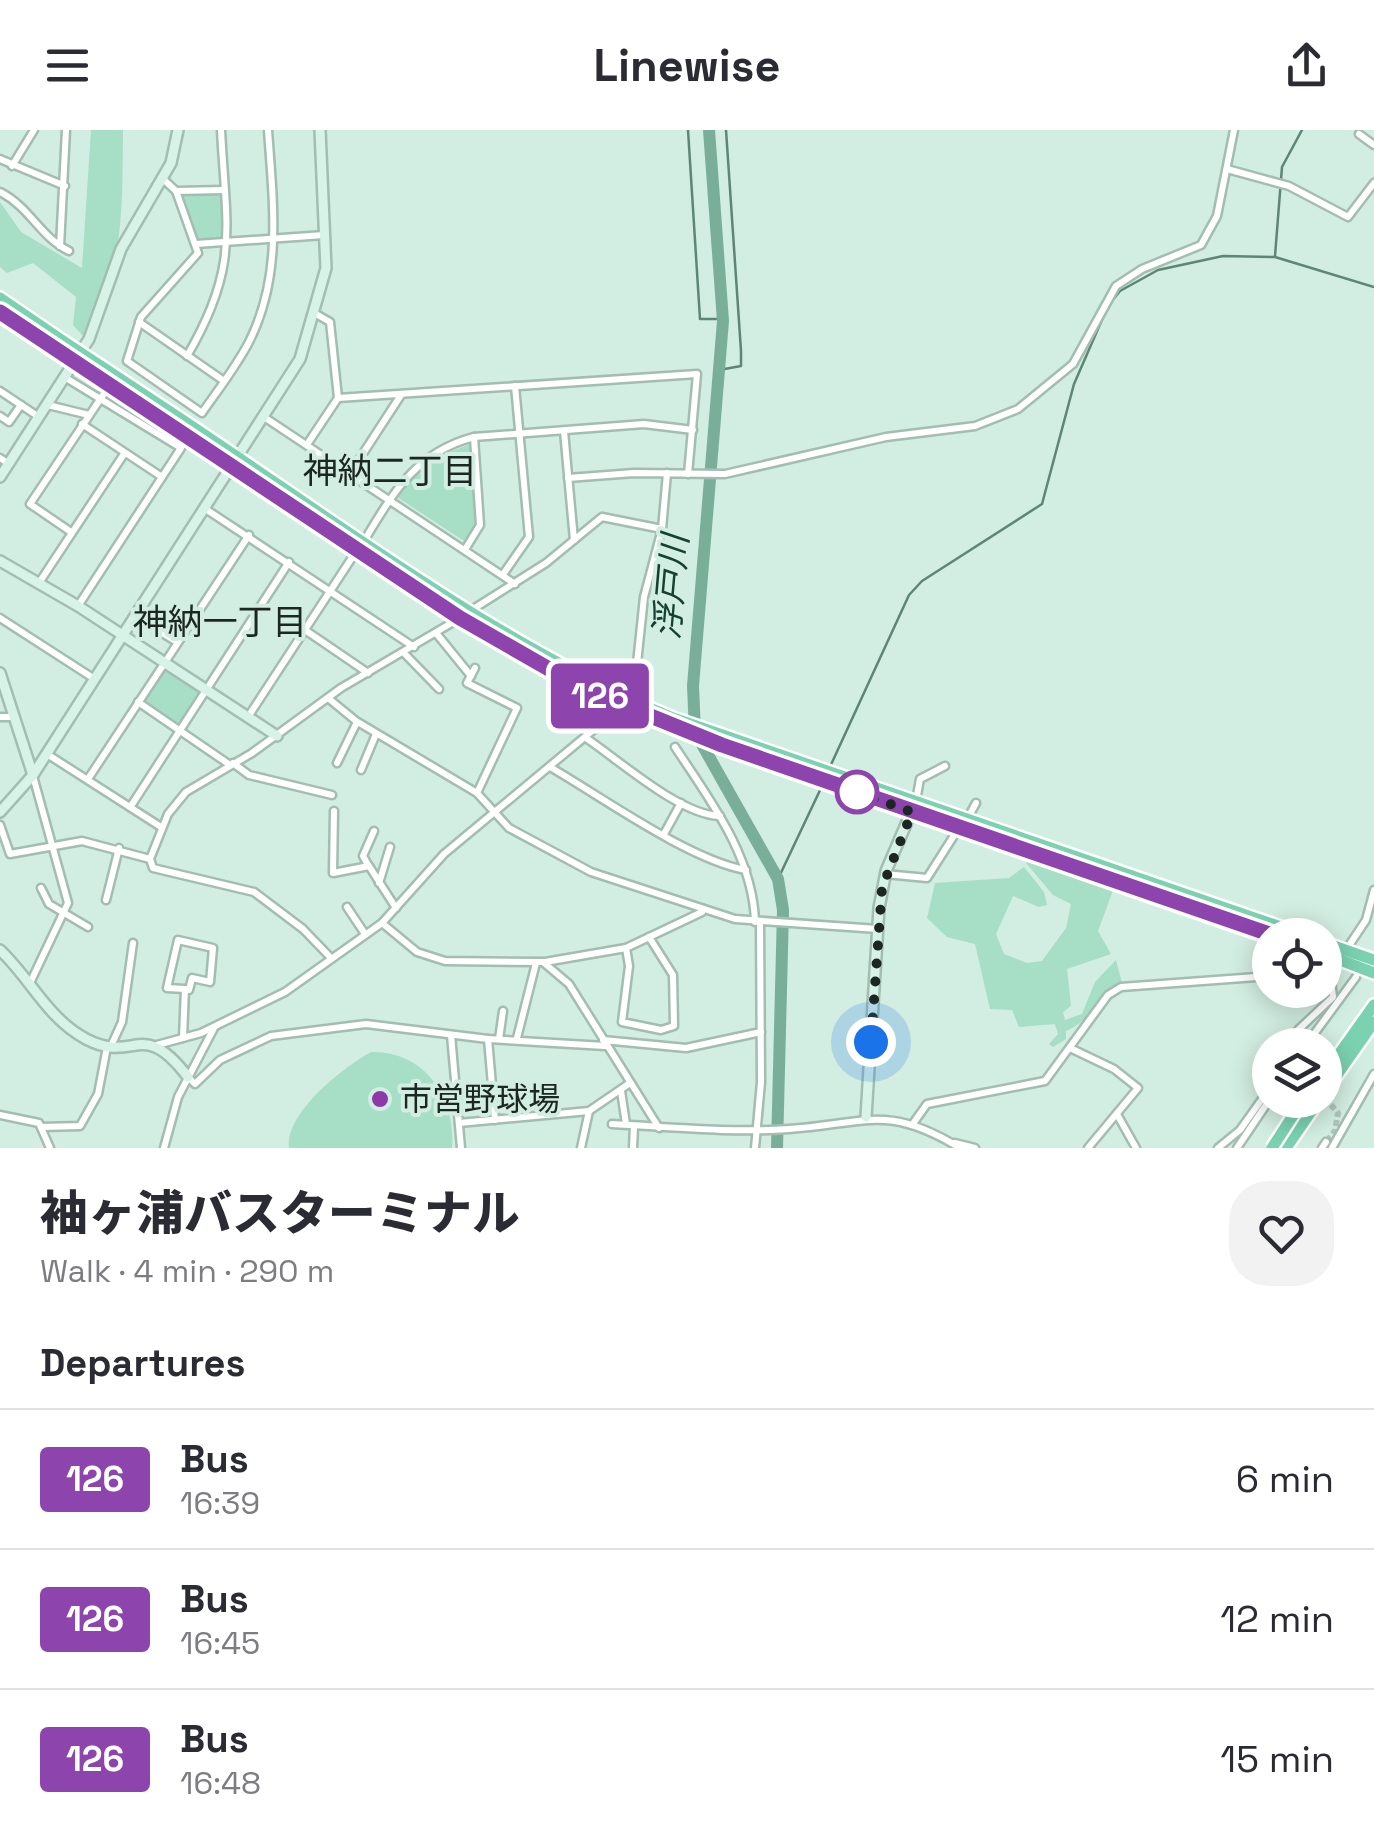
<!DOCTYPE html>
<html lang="en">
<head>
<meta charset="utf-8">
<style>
  :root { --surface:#fff; --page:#f2f2f3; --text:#2b2b33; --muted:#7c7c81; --line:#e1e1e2 }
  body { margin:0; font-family:"Space Grotesk","Noto Sans JP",sans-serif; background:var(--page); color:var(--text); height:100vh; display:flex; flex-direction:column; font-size:38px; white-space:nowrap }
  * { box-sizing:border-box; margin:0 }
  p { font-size:32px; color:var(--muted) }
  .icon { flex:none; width:55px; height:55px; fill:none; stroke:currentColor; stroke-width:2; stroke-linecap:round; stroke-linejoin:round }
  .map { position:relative; height:1018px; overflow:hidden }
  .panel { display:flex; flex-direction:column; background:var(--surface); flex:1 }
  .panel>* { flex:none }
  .badge { padding:0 20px; border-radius:8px; font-size:35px; line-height:65px }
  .tools { position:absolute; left:1252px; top:788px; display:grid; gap:20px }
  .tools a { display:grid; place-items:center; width:90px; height:90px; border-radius:50%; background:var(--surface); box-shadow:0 5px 25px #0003; font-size:50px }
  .you { position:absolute; width:50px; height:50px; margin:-25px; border:8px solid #fff; border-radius:50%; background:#1a73e8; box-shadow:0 0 0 15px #1a73e833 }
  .map>.badge { position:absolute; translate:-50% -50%; box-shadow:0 0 0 5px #fff }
  h2 { padding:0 40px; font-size:38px; line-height:90px }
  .round { display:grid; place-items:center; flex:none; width:105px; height:105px; border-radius:40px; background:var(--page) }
  .summary { display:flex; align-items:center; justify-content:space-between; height:170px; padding:0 40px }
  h1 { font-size:48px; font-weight:800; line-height:75px }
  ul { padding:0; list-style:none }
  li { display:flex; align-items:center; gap:30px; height:140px; padding:0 40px; border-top:2px solid var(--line) }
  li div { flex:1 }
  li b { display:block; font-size:38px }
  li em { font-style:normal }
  li .badge { min-width:110px; font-weight:700; text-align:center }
  header { display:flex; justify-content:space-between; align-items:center; height:130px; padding:0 40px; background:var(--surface); font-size:45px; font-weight:800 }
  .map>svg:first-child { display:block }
</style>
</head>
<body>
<header><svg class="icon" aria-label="menu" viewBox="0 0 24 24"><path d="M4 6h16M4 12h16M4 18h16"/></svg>Linewise<svg class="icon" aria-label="share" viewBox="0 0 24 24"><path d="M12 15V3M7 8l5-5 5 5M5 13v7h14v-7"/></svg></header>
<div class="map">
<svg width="1374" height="1018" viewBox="0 0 1374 1018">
  <rect width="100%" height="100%" fill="#d2ede1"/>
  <g fill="#a7dec6">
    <path d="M91 0H123C122 71 126 146 83 206L73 195 76 167 33 133 7 143 0 137V72L21 102 82 138Z"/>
    <path d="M222 63 225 108 198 111 180 64Z"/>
    <path d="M470 314 476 393 464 411 397 367 428 331Z"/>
    <path d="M164 538 199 562 178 595 143 571Z"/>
    <path d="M1031 726 1115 755 1098 801 1111 824 1067 839 1071 876 1063 882 1065 890 1082 884 1095 852 1116 830 1122 853C1098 869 1093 889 1066 901V909L1053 917 1049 914 1058 904 1055 894 1019 897 1012 880 990 879 975 814 947 807 927 788 935 753 1009 748 1024 737 1044 762 1047 775 1039 777 1013 766 996 804 1004 824 1027 833 1042 831 1066 798 1071 774 1053 765 1026 733Z"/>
    <path d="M371 922C425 921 456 968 452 1018H289C284 984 342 938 371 922Z"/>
  </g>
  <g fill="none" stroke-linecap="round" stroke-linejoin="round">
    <g stroke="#5d8675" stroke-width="2.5">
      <path d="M688 0 700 189H722"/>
      <path d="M1275 126 1282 37 1302 0"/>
      <path d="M719 240 741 236V221L726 0"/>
      <path d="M829 639 909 465 922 451 1042 374 1074 254 1108 176 1120 161 1158 140 1223 126 1275 127 1374 157"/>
      <path d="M778 749 822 656"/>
    </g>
    <path stroke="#79af99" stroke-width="12" d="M709 0 723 191 693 556 695 602 778 749 783 780 777 1018"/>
    <path stroke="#aec5bb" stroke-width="6" stroke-dasharray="6 3" stroke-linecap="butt" d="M1325 968 1338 983 1335 1001 1326 1012"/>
    <defs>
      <g id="street">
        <path d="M1359 4 1374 15"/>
        <path d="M0 29 65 56"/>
        <path d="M12 36 34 0"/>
        <path d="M1227 39 1289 56 1348 87 1374 53"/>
        <path d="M162 48 176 61 198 123 141 187 127 231 202 283C218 260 236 237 249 212 283 145 273 73 268 0"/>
        <path d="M176 61 224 60"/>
        <path d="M0 62C30 77 40 107 69 121"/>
        <path d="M196 114 324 105"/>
        <path d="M60 116 66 0"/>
        <path d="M139 192 224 251"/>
        <path d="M187 226C240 136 226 98 221 0"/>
        <path d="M66 248 181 318 78 476"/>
        <path d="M0 261 39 287"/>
        <path d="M338 268 697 244 688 344"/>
        <path d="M48 275 89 285"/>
        <path d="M0 286 9 292 21 275"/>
        <path d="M264 287 515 454"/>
        <path d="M82 294 162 347"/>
        <path d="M564 301 574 410"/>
        <path d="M308 313 338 268 330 192 316 184"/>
        <path d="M0 328 9 334"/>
        <path d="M351 342 401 265"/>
        <path d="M568 348 634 343 725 344 886 307 975 296 1018 279 1073 234 1116 156 1142 139 1201 115 1217 86 1234 0"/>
        <path d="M204 378 414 517"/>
        <path d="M71 402 30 374 109 256"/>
        <path d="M364 411C393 363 416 322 474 307L644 294 693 300"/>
        <path d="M466 418 480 395 474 307"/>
        <path d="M504 443 529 407 515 256"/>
        <path d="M39 453 124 324"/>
        <path d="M470 481 546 433 602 387 662 399"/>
        <path d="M0 488 93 548"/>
        <path d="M154 498 177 512"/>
        <path d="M305 500 368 543"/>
        <path d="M436 503 471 546"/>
        <path d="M404 523 439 559"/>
        <path d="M475 538 467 553 517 578 477 663"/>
        <path d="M328 568 356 591 477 663 509 698 591 742 735 789 878 799"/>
        <path d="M138 572 230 635"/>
        <path d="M0 587H14"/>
        <path d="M248 587 357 420"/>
        <path d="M586 608C620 631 680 685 720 686"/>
        <path d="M675 617C710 670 753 726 755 792"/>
        <path d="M47 624 161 697"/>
        <path d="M233 633 249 645 332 665"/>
        <path d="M337 633 357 592"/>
        <path d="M550 637C602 667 689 730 746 740"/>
        <path d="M361 640 376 604"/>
        <path d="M88 649 249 405"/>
        <path d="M916 671 920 649 945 636"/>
        <path d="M131 676 289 432"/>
        <path d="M334 681 333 743 369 736 396 778"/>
        <path d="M970 684 976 673"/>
        <path d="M0 695 10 724 82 711 150 729"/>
        <path d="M664 704 681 673"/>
        <path d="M368 735 363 726 374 701"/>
        <path d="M885 744 927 748 955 704"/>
        <path d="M379 753 390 717"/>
        <path d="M41 758 49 774 88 797"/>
        <path d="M106 770 119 718"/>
        <path d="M347 777 365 804"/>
        <path d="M382 793 417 822 445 831 543 832 569 854 659 998"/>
        <path d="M626 818 629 836 622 892 661 900 674 896 673 845 649 807"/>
        <path d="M1346 820 1366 790 1374 760"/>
        <path d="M331 828 303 799 254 762 153 738 150 729 168 684 186 662 252 623 341 558 460 488"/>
        <path d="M545 832 626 818 702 782"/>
        <path d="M31 851 68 773 33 646"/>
        <path d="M451 905 461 1018"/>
        <path d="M183 908 185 859 189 860 192 848 210 852 213 818 178 810 167 858 185 859"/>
        <path d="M517 908 536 833"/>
        <path d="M488 909 495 990"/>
        <path d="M499 909 503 881"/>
        <path d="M603 910 686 918 761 902"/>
        <path d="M157 915 201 903 285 862 382 793 444 724 610 586 636 543 644 467 662 399 667 343"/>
        <path d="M1299 915 1298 900 1333 867 1330 841"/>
        <path d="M1306 915 1356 847"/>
        <path d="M111 916 122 892 133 813"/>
        <path d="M1070 918 1114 939 1138 958 1088 1018"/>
        <path d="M188 947 195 954 220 930 271 906 366 894 488 909 605 916"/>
        <path d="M621 961 626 994"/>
        <path d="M0 985 39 993 50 1018"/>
        <path d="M1118 986 1136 1018"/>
        <path d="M459 993 589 981 630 953"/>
        <path d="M612 994C671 997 731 1003 789 999 865 994 886 973 960 1018"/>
        <path d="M912 995 927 974 1045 951 1108 865 1121 857 1270 846"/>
        <path d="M41 997 80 996 98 964 107 917"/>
        <path d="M955 1013 975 1018"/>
        <path d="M164 1018 178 967 214 898"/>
        <path d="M581 1018 589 981"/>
        <path d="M633 1018 634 996"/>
        <path d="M755 1018 761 952 760 792"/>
        <path d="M1218 1018 1240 1000 1270 958"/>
        <path d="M1237 1018 1266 975"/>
        <path d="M1322 1018 1326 1012"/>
        <path d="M1332 1018 1374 944"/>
      </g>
      <g id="secondary">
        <path d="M0 347 89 209 121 119 171 33 178 0"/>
        <path d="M0 431 78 476 277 606"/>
        <path d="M0 543 33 645"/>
        <path d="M0 682 33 645 300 229 326 138 320 0"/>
        <path d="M0 820C31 849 47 888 86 909 136 935 141 886 188 947"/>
        <path d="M866 987 879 778 886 741 913 678"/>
      </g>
      <g id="highway">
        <path d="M0 168 63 211"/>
        <path d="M0 182 58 220"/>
        <path d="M169 281C333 389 491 512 673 588L1304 805"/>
        <path d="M231 335 460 488 584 559 722 615 1272 805"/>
        <path d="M1325 813 1374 830"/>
        <path d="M1325 824 1374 843"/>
        <path d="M1325 944 1374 875"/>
        <path d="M1325 962 1374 892"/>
        <path d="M1286 1018 1319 970"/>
      </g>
    </defs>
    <use href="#street" stroke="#a3bdb1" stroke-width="11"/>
    <use href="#secondary" stroke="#a3bdb1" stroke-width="14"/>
    <use href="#highway" stroke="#fff" stroke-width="16"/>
    <use href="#street" stroke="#fff" stroke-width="6"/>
    <use href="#secondary" stroke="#d7f2e7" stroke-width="9"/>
    <use href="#highway" stroke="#7bd2b0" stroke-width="11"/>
    <defs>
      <g id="highway-bridge">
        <path d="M63 211 169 281"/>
        <path d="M58 220 231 335"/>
        <path d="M1272 1018 1303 970"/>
      </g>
    </defs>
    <use href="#highway-bridge" stroke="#fff" stroke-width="16" stroke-linecap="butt"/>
    <use href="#highway-bridge" stroke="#7bd2b0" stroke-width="11"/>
  </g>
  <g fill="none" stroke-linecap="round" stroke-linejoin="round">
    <defs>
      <path id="line" d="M0 182 460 488 584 559 722 615 1272 805"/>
    </defs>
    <use href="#line" stroke="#fff" stroke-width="22"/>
    <use href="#line" stroke="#8e44ad" stroke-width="15"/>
    <path stroke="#1c2622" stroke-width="10" stroke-dasharray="0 18" d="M857 662 912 682 882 758 871 912"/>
  </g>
  <circle fill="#fff" stroke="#8e44ad" stroke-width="5" cx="857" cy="662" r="20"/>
  <circle fill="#8c3aa8" stroke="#d2ede1" stroke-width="4" cx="380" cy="969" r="10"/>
  <g text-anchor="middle" stroke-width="8" stroke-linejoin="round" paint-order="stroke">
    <g font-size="32" fill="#1c2622" stroke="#d2ede1" text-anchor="start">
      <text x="400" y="980">市営野球場</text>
    </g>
    <g font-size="35" fill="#1c2622" stroke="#d2ede1">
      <text x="390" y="353">神納二丁目</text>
      <text x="220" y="504">神納一丁目</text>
    </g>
    <g font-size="35" font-style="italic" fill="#144131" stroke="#d2ede1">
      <text transform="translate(671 457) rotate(-85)" y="12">浮戸川</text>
    </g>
  </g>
</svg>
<div class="tools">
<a><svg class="icon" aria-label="locate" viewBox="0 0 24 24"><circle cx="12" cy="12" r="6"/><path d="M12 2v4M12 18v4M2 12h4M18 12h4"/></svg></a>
<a><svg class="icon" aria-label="layers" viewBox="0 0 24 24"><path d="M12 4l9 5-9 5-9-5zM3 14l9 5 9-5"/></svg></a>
</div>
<div class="you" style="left:871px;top:912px"></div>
<b class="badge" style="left:600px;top:566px;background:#8e44ad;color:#fff">126</b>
</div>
<section class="panel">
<div class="summary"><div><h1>袖ヶ浦バスターミナル</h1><p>Walk · 4 min · 290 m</p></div><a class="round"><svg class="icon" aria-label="heart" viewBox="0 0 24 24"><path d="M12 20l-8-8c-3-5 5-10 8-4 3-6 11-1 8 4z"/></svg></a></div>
<h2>Departures</h2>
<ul>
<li><span class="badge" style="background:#8e44ad;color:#fff">126</span><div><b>Bus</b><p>16:39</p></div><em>6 min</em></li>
<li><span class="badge" style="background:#8e44ad;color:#fff">126</span><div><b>Bus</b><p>16:45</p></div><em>12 min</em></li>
<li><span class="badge" style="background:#8e44ad;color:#fff">126</span><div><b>Bus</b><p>16:48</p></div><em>15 min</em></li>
</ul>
</section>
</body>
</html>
